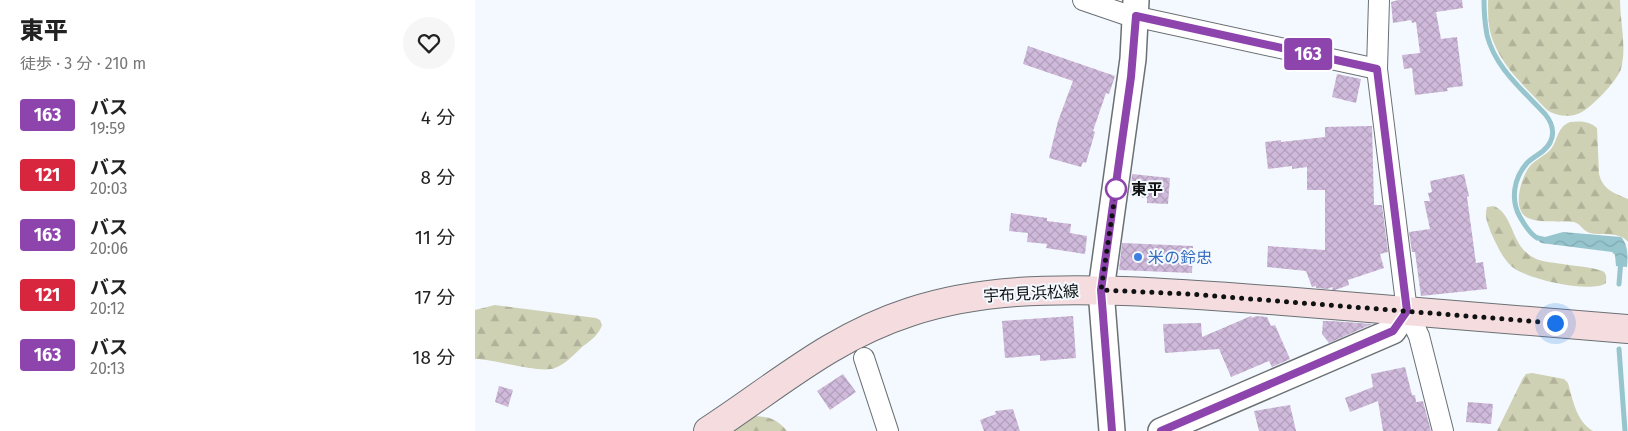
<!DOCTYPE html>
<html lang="ja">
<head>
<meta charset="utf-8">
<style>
  :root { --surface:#fff; --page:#f6f6f6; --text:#222; --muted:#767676 }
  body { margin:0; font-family:"Fira Sans","Noto Sans JP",sans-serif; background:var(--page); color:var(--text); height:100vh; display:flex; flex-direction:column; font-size:19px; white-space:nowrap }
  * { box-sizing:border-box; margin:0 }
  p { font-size:16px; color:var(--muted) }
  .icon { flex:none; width:28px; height:28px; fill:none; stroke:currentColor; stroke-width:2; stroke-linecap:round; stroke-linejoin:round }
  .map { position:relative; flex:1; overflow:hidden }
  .drawer { display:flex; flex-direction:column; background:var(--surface); width:475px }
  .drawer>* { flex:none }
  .badge { padding:0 10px; border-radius:4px; font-size:18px; line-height:32px }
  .you { position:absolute; width:25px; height:25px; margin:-12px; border:4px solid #fff; border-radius:50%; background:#1a73e8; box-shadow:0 0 0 8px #1a73e833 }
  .map>.badge { position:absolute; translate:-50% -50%; box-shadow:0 0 0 2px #fff }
  .round { display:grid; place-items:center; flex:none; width:52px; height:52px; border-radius:26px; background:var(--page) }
  .summary { display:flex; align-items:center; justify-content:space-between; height:85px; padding:0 20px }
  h1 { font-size:24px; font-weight:800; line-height:38px }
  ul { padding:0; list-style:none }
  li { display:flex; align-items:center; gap:15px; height:60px; padding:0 20px }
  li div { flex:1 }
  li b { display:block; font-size:19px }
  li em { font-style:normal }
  li .badge { min-width:55px; font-weight:700; text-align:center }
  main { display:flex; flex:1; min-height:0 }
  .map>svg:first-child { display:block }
</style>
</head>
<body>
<main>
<section class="drawer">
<div class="summary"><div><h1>東平</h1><p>徒歩 · 3 分 · 210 m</p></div><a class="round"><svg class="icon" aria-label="heart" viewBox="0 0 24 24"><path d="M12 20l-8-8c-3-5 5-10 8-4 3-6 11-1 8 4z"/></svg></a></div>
<ul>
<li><span class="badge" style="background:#8e44ad;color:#fff">163</span><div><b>バス</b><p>19:59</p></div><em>4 分</em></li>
<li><span class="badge" style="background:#d7263d;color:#fff">121</span><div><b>バス</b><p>20:03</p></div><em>8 分</em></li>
<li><span class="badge" style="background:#8e44ad;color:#fff">163</span><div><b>バス</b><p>20:06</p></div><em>11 分</em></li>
<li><span class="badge" style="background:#d7263d;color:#fff">121</span><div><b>バス</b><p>20:12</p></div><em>17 分</em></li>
<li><span class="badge" style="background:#8e44ad;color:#fff">163</span><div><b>バス</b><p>20:13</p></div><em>18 分</em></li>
</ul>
</section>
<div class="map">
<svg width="1153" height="431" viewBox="0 0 1153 431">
  <defs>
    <pattern id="forest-firs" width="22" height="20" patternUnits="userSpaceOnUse" patternTransform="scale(1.25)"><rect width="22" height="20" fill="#cfd1b4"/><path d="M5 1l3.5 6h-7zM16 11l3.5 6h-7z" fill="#b1b29a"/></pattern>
    <pattern id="water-waves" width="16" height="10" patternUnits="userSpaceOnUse" patternTransform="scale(1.25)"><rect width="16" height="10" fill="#96c5ce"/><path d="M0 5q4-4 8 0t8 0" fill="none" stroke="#80a8b0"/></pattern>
    <pattern id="building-cross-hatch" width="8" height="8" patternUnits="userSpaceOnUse" patternTransform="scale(1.25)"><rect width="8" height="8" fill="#d0badb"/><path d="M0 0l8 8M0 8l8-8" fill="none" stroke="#b19fbb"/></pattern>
  </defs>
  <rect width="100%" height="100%" fill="#f3f9fe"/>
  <g fill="url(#forest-firs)">
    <path d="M1013 0H1145C1145 23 1152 46 1146 69 1142 81 1116 108 1105 113 1094 118 1081 116 1072 110 1051 88 1025 65 1016 35 1013 24 1013 12 1013 0Z"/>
    <path d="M1095 122C1105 121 1114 121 1122 128L1124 174C1128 190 1139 193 1153 199V242C1144 231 1128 236 1115 233 1108 231 1106 224 1099 222 1087 221 1063 223 1053 218 1036 210 1046 177 1055 166 1061 159 1070 156 1076 149 1083 140 1082 127 1095 122Z"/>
    <path d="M1019 206C1041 216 1034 249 1064 260 1077 264 1124 267 1129 272 1132 275 1131 279 1131 283 1116 294 1050 279 1036 266 1026 256 1022 245 1016 233 1013 224 1009 217 1012 207Z"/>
    <path d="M20 305 121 318 125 320 127 325C124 335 115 341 107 347 99 355 90 364 80 368 64 374 20 359 0 359V310Z"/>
    <path d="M1057 373 1089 379 1093 383C1098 400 1101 421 1118 431H1022L1048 378 1051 374Z"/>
    <path d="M281 416C295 417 303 420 312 431H259L273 419Z"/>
  </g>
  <path fill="url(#water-waves)" d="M1088 232 1146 237C1153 244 1153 256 1152 267L1141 266 1140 255 1137 252 1066 243 1057 234 1070 237Z"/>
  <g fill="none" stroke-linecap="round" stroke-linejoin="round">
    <g stroke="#96c5ce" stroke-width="5">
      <path d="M1009 0C1009 12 1010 24 1012 35 1020 68 1049 91 1070 114 1080 126 1081 140 1068 151 1063 155 1057 158 1052 163 1039 178 1035 199 1045 217 1049 224 1054 233 1062 238"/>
      <path d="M1144 284 1146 259"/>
      <path d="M1144 349 1150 431"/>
    </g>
  </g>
  <g fill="url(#building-cross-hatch)">
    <path d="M923 0H987L988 8 961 12 966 39 982 37 988 86 972 88 973 91 940 95 937 68 929 69 927 55 945 53 941 22 937 23 936 20 918 23 916 2Z"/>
    <path d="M553 46 640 76 634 94 631 93 618 131 620 132 611 163 608 162 606 167 574 158 583 121 598 81 548 64Z"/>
    <path d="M862 74 886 79 881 103 857 97Z"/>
    <path d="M897 126 899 205H907L913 252 905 254 909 268 873 280 874 285 860 290H857L858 287 852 289 841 288V286L837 287 831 271 792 267 793 246 850 250V190H832V167L817 169V166L793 169 790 142 806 140V142L850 137V127Z"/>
    <path d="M657 174 695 178 693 204 672 203V198L655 196Z"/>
    <path d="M989 174 994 196 992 197 1001 263 1008 262 1012 289 946 296 940 252H937L934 232 955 229 949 201H955L953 193 957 192 955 181Z"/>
    <path d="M536 213 572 218V221L596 224 595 233 612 236 610 254 571 248 572 244 552 242 553 233 534 231Z"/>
    <path d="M647 243 718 246 717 273 644 270Z"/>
    <path d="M598 316 601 358 565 361V355L530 358 527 321Z"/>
    <path d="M776 316 777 318 781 316 792 317 796 326 800 325 815 359 797 367 794 361 756 377 744 349 690 353 688 324 726 323 727 337Z"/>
    <path d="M848 321H856L897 324 854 343 847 334Z"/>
    <path d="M930 367 937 395H940L941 402 948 401 956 431H908L903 401 875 412 870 398 898 387 896 374Z"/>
    <path d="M368 374 381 392 355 410 342 391Z"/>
    <path d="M24 386 38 390 33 407 20 402Z"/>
    <path d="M993 402 1018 404 1016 424 991 422Z"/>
    <path d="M815 405 821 431H784L779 411Z"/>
    <path d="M538 409 545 431H509L505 420 521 414 520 411Z"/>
  </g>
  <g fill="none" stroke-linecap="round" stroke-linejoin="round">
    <defs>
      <g id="minor">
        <path d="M608 0 649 14 902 69"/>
        <path d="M904 0 902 69 932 311 944 336 968 431"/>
        <path d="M389 358 413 431"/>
      </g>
      <g id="tertiary">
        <path d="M637 431 626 290 658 59 661 0"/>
        <path d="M686 431 918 331 932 311"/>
      </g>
      <path id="secondary" d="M233 431C302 386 355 338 435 312 504 289 577 289 649 291 702 293 755 297 808 301 923 311 1038 320 1153 329"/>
    </defs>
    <use href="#minor" stroke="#6a7074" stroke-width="22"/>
    <use href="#tertiary" stroke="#6a7074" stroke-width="28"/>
    <use href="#secondary" stroke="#6a7074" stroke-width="30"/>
    <use href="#minor" stroke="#fff" stroke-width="20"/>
    <use href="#tertiary" stroke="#fff" stroke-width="25"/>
    <use href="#secondary" stroke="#f5dcdf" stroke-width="28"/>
  </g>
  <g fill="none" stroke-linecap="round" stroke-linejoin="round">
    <defs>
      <path id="line" d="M637 431 626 290 656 77 661 16 902 69 932 311 918 331 686 431"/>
    </defs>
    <use href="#line" stroke="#fff" stroke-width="11"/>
    <use href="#line" stroke="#8e44ad" stroke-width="8"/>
    <path stroke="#0f1113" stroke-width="5" stroke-dasharray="0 9" d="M641 189 626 290 714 294 1080 323"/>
  </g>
  <circle fill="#fff" stroke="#8e44ad" stroke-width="2.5" cx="641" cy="189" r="10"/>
  <circle fill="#3f7fe0" stroke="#f3f9fe" stroke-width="2" cx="663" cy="257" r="5"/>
  <g text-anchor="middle" stroke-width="4" stroke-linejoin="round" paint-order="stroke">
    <g font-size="16" font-weight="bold" fill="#0f1113" stroke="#f3f9fe" text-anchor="start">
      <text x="656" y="195">東平</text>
    </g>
    <g font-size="16" fill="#366cbe" stroke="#f3f9fe" text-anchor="start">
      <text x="673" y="263">米の鈴忠</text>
    </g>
    <g font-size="16" fill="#0f1113" stroke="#f3f9fe">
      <text transform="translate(556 293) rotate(-3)" y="6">宇布見浜松線</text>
    </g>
  </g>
</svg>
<div class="you" style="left:1080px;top:323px"></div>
<b class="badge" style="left:833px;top:54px;background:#8e44ad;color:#fff">163</b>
</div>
</main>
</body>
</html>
